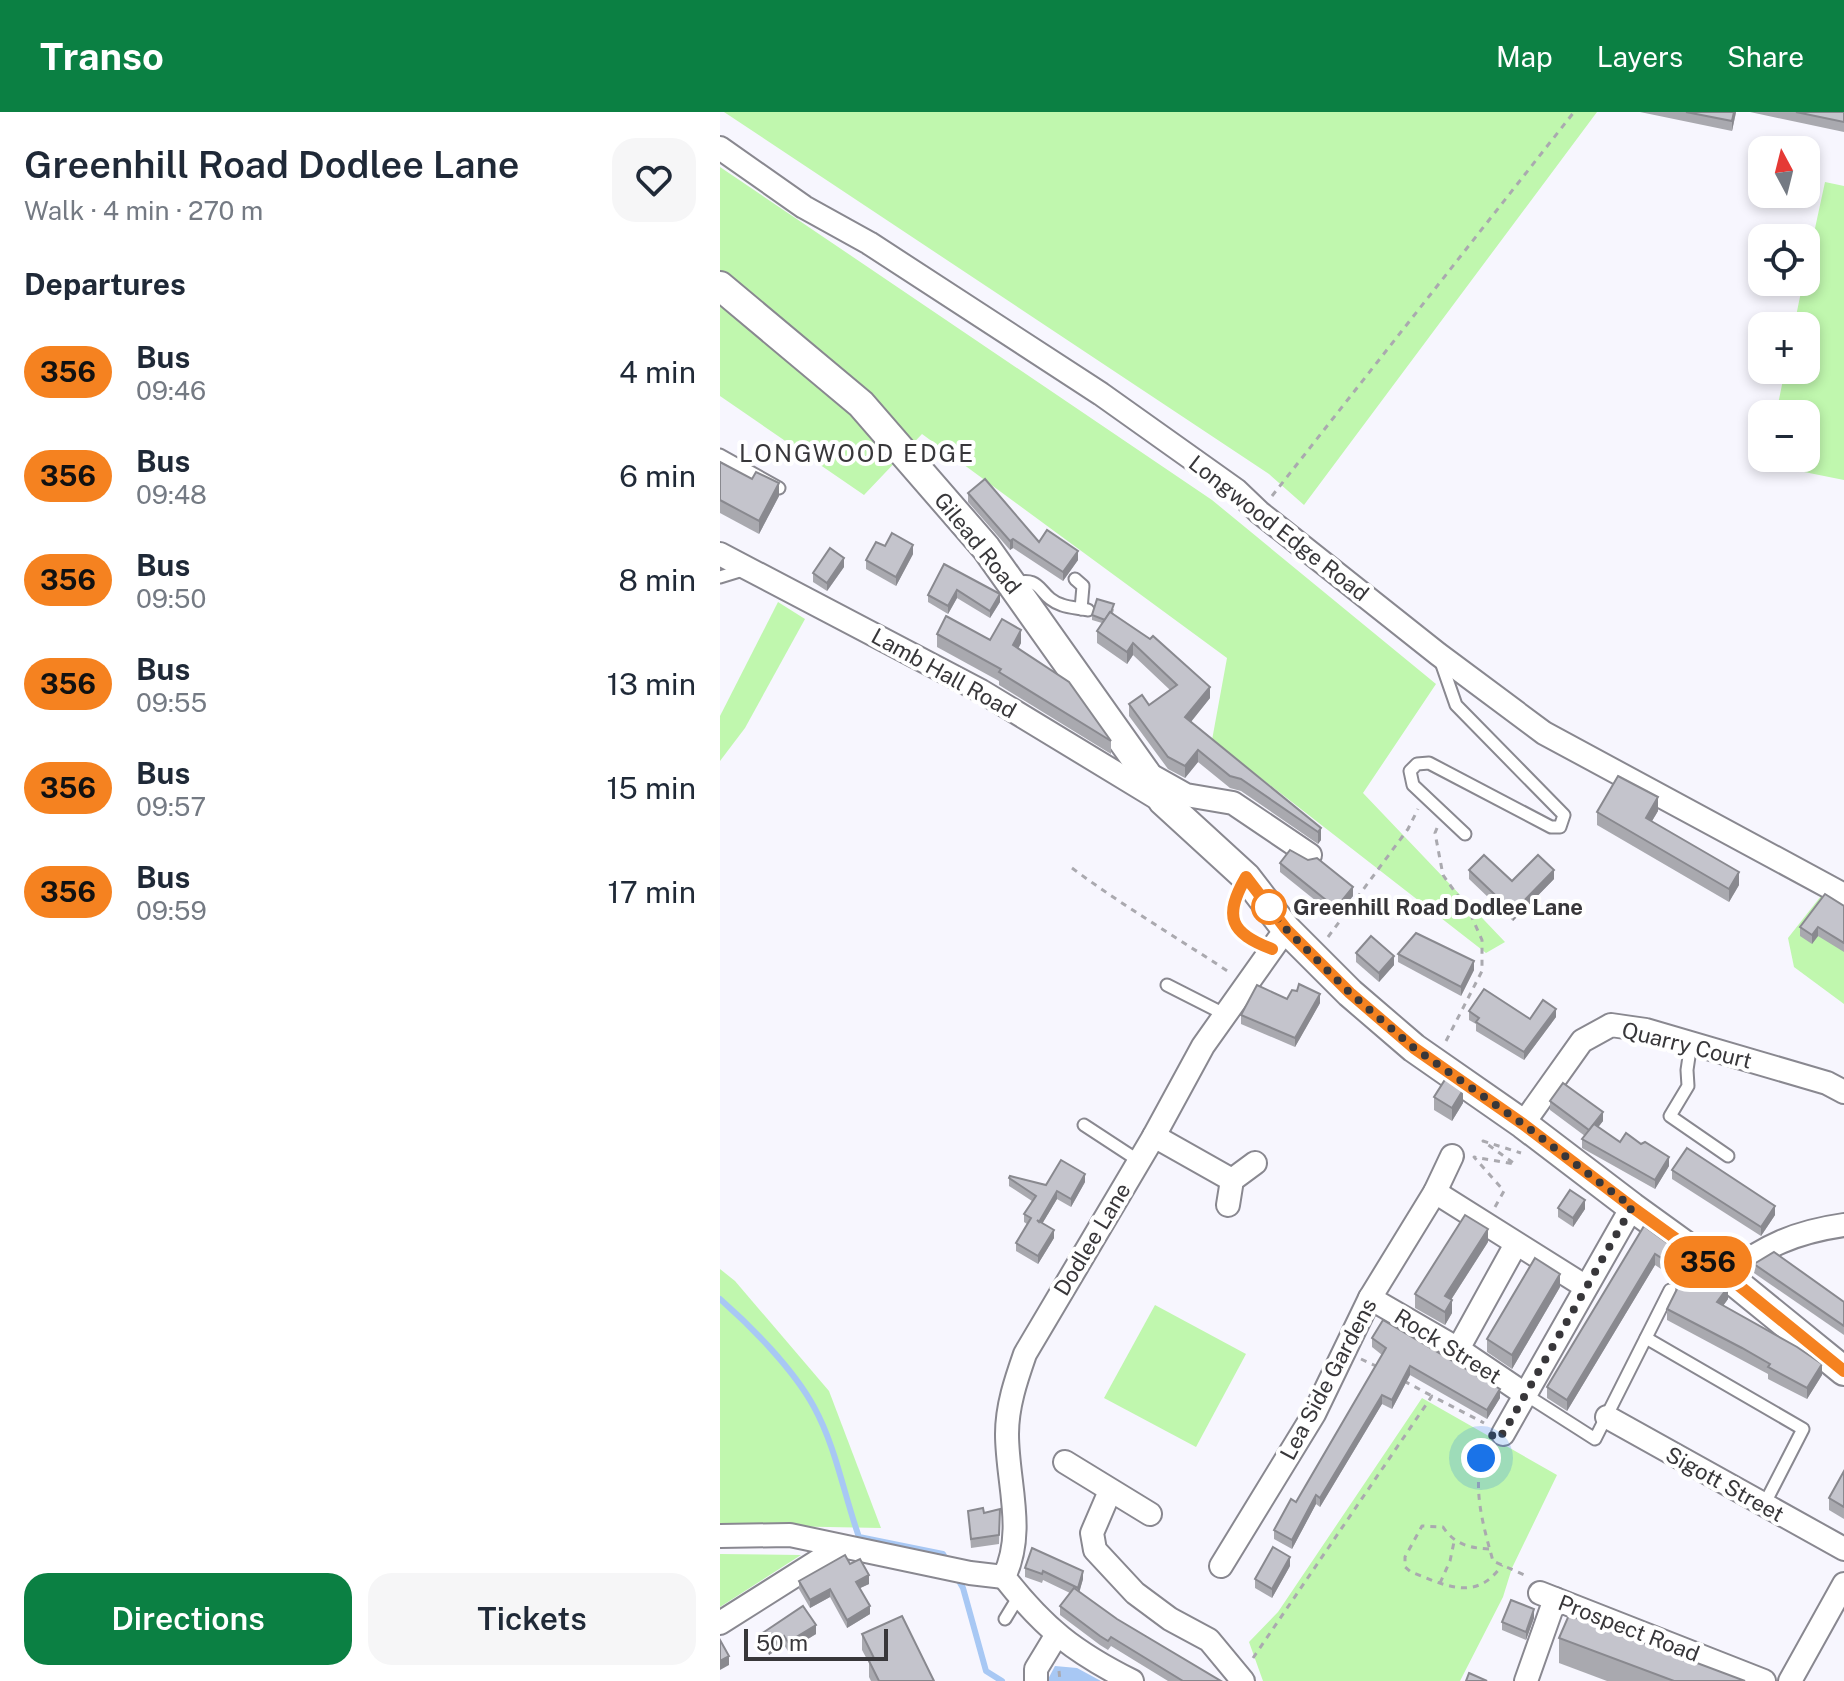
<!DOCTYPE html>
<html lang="en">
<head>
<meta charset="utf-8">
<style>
  :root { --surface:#fff; --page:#f6f6f7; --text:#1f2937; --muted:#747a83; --accent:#0b8043 }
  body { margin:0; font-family:"Public Sans",sans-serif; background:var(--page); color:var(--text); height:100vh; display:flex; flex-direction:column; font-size:30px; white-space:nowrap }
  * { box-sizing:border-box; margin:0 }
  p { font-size:26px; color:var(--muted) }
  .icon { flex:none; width:44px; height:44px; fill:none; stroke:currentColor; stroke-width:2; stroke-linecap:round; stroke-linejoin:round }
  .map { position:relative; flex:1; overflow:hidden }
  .details { display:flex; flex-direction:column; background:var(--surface); width:720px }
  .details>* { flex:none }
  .badge { padding:0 16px; border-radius:26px; font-size:28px; line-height:52px }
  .needle { width:52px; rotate:353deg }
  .fabs { position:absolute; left:1028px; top:24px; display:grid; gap:16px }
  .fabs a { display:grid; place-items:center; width:72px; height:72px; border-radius:16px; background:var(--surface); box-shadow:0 4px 12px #0003; font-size:40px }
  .scale { position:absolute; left:24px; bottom:20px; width:144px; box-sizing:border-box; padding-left:8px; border:4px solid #38373a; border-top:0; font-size:22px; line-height:28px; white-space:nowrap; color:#38373a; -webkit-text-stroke:6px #fff; paint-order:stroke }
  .you { position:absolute; width:40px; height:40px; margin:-20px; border:6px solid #fff; border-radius:50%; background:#1a73e8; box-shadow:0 0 0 12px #1a73e833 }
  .map>.badge { position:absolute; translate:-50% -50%; box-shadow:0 0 0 4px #fff }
  h2 { padding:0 24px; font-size:30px; line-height:72px }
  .round { display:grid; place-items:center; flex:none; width:84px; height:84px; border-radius:24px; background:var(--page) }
  .headline { display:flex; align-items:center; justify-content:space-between; height:136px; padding:0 24px }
  h1 { font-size:38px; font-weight:600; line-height:60px }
  .cta { display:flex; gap:16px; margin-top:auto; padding:16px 24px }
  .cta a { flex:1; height:92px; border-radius:24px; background:var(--accent); color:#fff; font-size:32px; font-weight:600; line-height:92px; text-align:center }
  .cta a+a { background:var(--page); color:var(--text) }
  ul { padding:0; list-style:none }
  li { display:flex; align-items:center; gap:24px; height:104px; padding:0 24px }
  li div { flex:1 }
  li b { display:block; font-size:30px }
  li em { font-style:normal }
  li .badge { min-width:88px; font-weight:700; text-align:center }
  header { display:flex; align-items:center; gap:48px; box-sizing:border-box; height:112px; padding:0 40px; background:var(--accent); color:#fff }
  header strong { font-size:38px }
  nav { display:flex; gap:44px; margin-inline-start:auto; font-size:28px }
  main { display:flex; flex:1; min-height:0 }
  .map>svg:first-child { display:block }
</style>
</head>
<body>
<header>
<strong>Transo</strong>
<nav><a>Map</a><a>Layers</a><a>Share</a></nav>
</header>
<main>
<section class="details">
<div class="headline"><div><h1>Greenhill Road Dodlee Lane</h1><p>Walk · 4 min · 270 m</p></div><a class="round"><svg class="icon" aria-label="heart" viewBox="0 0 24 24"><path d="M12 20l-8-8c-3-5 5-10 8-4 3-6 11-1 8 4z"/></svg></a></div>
<h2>Departures</h2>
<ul>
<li><span class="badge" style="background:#f58220;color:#111">356</span><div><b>Bus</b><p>09:46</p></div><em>4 min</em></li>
<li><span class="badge" style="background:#f58220;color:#111">356</span><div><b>Bus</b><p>09:48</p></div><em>6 min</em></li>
<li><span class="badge" style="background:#f58220;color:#111">356</span><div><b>Bus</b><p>09:50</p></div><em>8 min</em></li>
<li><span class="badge" style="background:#f58220;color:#111">356</span><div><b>Bus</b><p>09:55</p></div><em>13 min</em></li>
<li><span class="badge" style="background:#f58220;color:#111">356</span><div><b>Bus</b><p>09:57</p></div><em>15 min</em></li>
<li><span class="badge" style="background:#f58220;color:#111">356</span><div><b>Bus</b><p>09:59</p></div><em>17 min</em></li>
</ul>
<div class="cta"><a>Directions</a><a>Tickets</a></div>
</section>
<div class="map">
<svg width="1124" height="1569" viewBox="0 0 1124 1569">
  <rect width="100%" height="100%" fill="#f7f6fe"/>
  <g fill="#c0f7ae">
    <path d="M4 0H877L584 393 549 362Z"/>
    <path d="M0 55 492 388 716 572 643 681 785 830 766 841 492 628 507 546 202 322 144 383 0 284Z"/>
    <path d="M1105 70 1124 74V368L1045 352 1046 346H1086V302H1056L1065 258H1086V214H1074L1083 170H1086V158Z"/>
    <path d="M58 490 85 507 25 616 0 649V604Z"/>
    <path d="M1101 784 1124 795V892L1074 855 1068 826Z"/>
    <path d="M0 1157 15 1169 109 1279 161 1416 0 1413Z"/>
    <path d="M435 1193 526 1242 476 1335 384 1286Z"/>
    <path d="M702 1286 837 1363 792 1456 783 1485 740 1569H543L529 1530 558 1500Z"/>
    <path d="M0 1442 81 1443 0 1495Z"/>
  </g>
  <path fill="#a8c8f4" d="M335 1554 357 1556 381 1569H327Z"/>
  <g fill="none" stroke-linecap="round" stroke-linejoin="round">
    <g stroke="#a8c8f4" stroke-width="6">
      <path d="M0 1187C32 1215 74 1258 94 1295 116 1335 124 1383 139 1425L223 1442 228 1451"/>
      <path d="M236 1464 243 1476 266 1559 282 1569"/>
    </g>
    <defs>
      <g id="service">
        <path d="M0 343 59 376"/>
        <path d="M0 465 26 457"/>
        <path d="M355 467 363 474 361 497"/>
        <path d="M292 472C324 462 317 485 342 493 350 496 360 496 368 498"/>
        <path d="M721 550 736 593 844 703 840 715H831L709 651 697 652 690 659 693 673 745 722"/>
        <path d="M526 766C503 804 512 822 552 837"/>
        <path d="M447 873 504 902"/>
        <path d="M971 931 967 958 968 974 950 1004 1008 1044"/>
        <path d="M364 1013 419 1049"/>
        <path d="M926 1226 1083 1317 1044 1393"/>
        <path d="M806 1283 875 1327 950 1178"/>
        <path d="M285 1507 299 1484"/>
      </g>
      <g id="minor">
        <path d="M0 36 84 95 149 131 381 282 516 378 539 400 718 542 824 621 1124 783"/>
        <path d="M0 442 261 579 442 689"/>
        <path d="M425 660 466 683 513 691 590 743"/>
        <path d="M803 1012 862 929 891 913 926 918 1107 971 1124 980"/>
        <path d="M434 1024 512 1068"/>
        <path d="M715 1080 732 1044"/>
        <path d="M508 1093 512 1068 535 1051"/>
        <path d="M1006 1163C1045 1134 1075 1120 1124 1113"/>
        <path d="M650 1186 738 1237 806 1283"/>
        <path d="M738 1237 796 1132"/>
        <path d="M887 1305 1124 1437"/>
        <path d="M783 1322 912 1095"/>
        <path d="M345 1350 430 1402"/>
        <path d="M390 1379 372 1421 375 1438 415 1481 450 1507 489 1528 523 1569"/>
        <path d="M0 1424 70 1423 250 1461 284 1465"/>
        <path d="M501 1454 594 1302 650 1186 715 1080 866 1175"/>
        <path d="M820 1481 1044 1569"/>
        <path d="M0 1511 98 1449 123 1436"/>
        <path d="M316 1569V1557L336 1524"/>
        <path d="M412 1569C354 1540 324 1516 284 1465 306 1419 287 1370 287 1322 287 1294 296 1268 305 1242L434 1024 483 934 566 817"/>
        <path d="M806 1569 835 1487"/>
        <path d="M1070 1569 1124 1472"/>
      </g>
      <path id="tertiary" d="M0 174 141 292 266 436 425 660 443 689 526 765 566 817 630 881 694 936 803 1012 912 1095 1006 1163 1124 1259"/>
    </defs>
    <use href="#service" stroke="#898890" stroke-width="15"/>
    <use href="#minor" stroke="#898890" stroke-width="26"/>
    <use href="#tertiary" stroke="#898890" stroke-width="32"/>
    <g stroke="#aaa9af" stroke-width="3" stroke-dasharray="6 6" stroke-linecap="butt">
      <path d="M552 384 854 0"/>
      <path d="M717 716 715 721 723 763 750 801 762 828V859L725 931"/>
      <path d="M352 756C403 794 456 825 509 860"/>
      <path d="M608 825 688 717 698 697"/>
      <path d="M775 1095 784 1079 754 1045 795 1052 763 1029 801 1041"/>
      <path d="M641 1247 656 1254"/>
      <path d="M684 1269 712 1284"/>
      <path d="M766 1335C750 1370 763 1413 773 1449L809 1465"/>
      <path d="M769 1437C749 1436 734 1432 723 1415L702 1414 685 1445V1455L691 1460C725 1473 756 1491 782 1453"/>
      <path d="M720 1471 730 1449 734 1430"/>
      <path d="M533 1546 712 1284 764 1311"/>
      <path d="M339 1559 340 1569"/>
    </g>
    <use href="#service" stroke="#fff" stroke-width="11"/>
    <use href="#minor" stroke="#fff" stroke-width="22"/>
    <use href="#tertiary" stroke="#fff" stroke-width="28"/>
  </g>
  <g fill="#a9a9af">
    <path d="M920 0H1016L1012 19Z"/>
    <path d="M1030 0H1124V20Z"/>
    <path d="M0 350 59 384 39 422 0 401Z"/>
    <path d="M248 381 319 430 358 448 343 469 293 436 290 438 248 390Z"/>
    <path d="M165 434 193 442 176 474 146 457V448Z"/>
    <path d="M224 452 280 490 270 506 237 486 228 502 208 490V483Z"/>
    <path d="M124 455 107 479 93 470V461Z"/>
    <path d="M394 497 393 501 490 586 471 610 601 716V728L598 732 521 679 510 676 478 650 465 666 448 657 409 604V592L429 593 450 578 413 543 407 552 377 531V519L382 511 372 508V503Z"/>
    <path d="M217 522 301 531 298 537 391 629V642L279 573V569L217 535Z"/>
    <path d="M938 699 932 709 1019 773 1009 790 877 713V700Z"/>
    <path d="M560 751 633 784 616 805 560 760Z"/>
    <path d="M749 758 792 769 834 767 793 809 749 767Z"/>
    <path d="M1124 794V840L1098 824 1092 832 1080 824V815Z"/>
    <path d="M636 841 674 853 659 870 636 850Z"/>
    <path d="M678 842 754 858 741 884 678 850Z"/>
    <path d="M567 887 600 891 575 935 521 912V903Z"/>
    <path d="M749 899 810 907 836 905 804 948 756 919V912L749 908Z"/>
    <path d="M714 985 743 991 732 1009 714 998Z"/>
    <path d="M830 989 883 1009 878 1015 900 1030 949 1054 935 1077 862 1036V1027L865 1024 830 998Z"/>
    <path d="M952 1058 1055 1103 1041 1124 952 1067Z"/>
    <path d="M289 1066 326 1073 365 1070 351 1095 337 1087 322 1112 334 1126 318 1152 296 1139V1131L307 1112 304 1110V1102L312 1089 289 1074Z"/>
    <path d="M838 1096 865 1097 853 1115 838 1105Z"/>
    <path d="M924 1114 1008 1187 1003 1194 1102 1263 1087 1287 1048 1267V1262L947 1208V1197L961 1170 935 1153 847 1299 827 1286V1275Z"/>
    <path d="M768 1130 731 1188 732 1201 725 1213 695 1196V1182Z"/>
    <path d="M1034 1152 1124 1190V1223L1034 1161Z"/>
    <path d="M840 1175 792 1257 767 1240V1227Z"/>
    <path d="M652 1226 780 1286 767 1307 690 1263 672 1297 662 1292 600 1395 596 1392 572 1437 554 1427V1418L576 1390 662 1243 652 1235Z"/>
    <path d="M1124 1359V1407L1109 1398V1386Z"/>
    <path d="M280 1397 279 1432 251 1436 248 1399 264 1401Z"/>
    <path d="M570 1454 552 1486 535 1476V1467Z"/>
    <path d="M305 1456 363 1467 359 1480 397 1507 501 1569H448L391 1534 388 1538 380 1533 340 1503V1494L350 1481 323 1468 322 1471 305 1465Z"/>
    <path d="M79 1469 149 1472 140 1476 150 1502 127 1516 110 1485 90 1496 79 1477Z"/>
    <path d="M814 1506 806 1528 782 1518V1510Z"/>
    <path d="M41 1522H96L68 1539 64 1533 49 1543 41 1530Z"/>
    <path d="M142 1522 214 1569H151L149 1565V1551L142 1538Z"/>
    <path d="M839 1526 1025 1569H887L839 1551Z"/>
  </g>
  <g fill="#89898f">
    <path d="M1014 0H1016L1012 19V9Z"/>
    <path d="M59 371V384L39 422V409Z"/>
    <path d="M293 427V436L290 438V429Z"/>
    <path d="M193 433V442L176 474V465Z"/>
    <path d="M358 439V448L343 469V460Z"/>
    <path d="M124 446V455L107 479V471Z"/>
    <path d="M237 478V486L228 502V494Z"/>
    <path d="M280 482V490L270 506V499Z"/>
    <path d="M301 518V531L293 546V533Z"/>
    <path d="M413 531V543L407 552V540Z"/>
    <path d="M490 575V586L465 617V605Z"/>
    <path d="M478 638V650L465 666V654Z"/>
    <path d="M938 685V699L926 719V706Z"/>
    <path d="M601 716V728L598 732V720Z"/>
    <path d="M834 758V767L793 809V800Z"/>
    <path d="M1019 760V773L1009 790V777Z"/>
    <path d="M633 775V784L616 805V796Z"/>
    <path d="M1098 815V824L1092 832V823Z"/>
    <path d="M674 844V853L659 870V861Z"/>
    <path d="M754 849V858L741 884V875Z"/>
    <path d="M600 882V891L575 935V926Z"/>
    <path d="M836 897V905L804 948V940Z"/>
    <path d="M743 978V991L732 1009V996Z"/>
    <path d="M883 1000V1009L869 1027V1018Z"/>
    <path d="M949 1045V1054L935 1077V1068Z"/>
    <path d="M365 1062V1070L351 1095V1087Z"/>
    <path d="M337 1079V1087L319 1117V1110Z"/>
    <path d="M865 1088V1097L853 1115V1106Z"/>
    <path d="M1055 1094V1103L1041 1124V1115Z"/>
    <path d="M768 1117V1130L725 1197V1184Z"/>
    <path d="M334 1118V1126L318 1152V1144Z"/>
    <path d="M935 1142V1153L847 1299V1288Z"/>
    <path d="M840 1162V1175L792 1257V1243Z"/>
    <path d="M1008 1175V1187L997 1202V1190Z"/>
    <path d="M732 1188V1201L725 1213V1200Z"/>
    <path d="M1102 1252V1263L1087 1287V1276Z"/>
    <path d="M690 1254V1263L672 1297V1288Z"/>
    <path d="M780 1277V1286L767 1307V1298Z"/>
    <path d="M662 1283V1292L600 1395V1386Z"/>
    <path d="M596 1383V1392L572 1437V1428Z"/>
    <path d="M570 1445V1454L552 1486V1477Z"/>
    <path d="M363 1459V1467L358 1485V1476Z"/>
    <path d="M149 1463V1472L136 1478V1470Z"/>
    <path d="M110 1477V1485L90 1496V1488Z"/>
    <path d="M150 1494V1502L127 1516V1508Z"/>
    <path d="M814 1497V1506L806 1528V1520Z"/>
    <path d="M96 1513V1522L68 1539V1530Z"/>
    <path d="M64 1524V1533L49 1543V1534Z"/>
    <path d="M9 1544V1553L0 1558V1549Z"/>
  </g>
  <g fill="#c4c4cc" stroke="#89898f" stroke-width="2">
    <path d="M966 0H1014L1012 9Z"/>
    <path d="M1076 0H1124V10Z"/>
    <path d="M0 350 32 367 36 360 59 371 39 409 0 388Z"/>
    <path d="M265 367 319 430 327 418 358 439 343 460 293 427 290 429 248 381Z"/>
    <path d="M172 421 193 433 176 465 146 448 156 430 165 434Z"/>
    <path d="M110 436 124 446 107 471 93 461Z"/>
    <path d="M224 452 280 482 270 499 237 478 228 494 208 483Z"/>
    <path d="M377 487 394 492 391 500H390L385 508 372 503Z"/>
    <path d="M390 500 430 527 433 524 490 575 465 605 601 716 598 720 521 667 510 664 478 638 465 654 448 645 409 592 422 583 429 593 457 573 413 531 407 540 377 519Z"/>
    <path d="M226 504 270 528 282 507 301 518 293 533 349 570 391 629 279 560 281 557 217 522Z"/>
    <path d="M898 664 938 685 926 706 1019 760 1009 777 877 700Z"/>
    <path d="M570 738 588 748 597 746 633 775 616 796 560 751Z"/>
    <path d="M764 743 792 769 818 743 834 758 793 800 749 758Z"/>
    <path d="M1105 782 1124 794V831L1098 815 1092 823 1080 815Z"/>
    <path d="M696 821 754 849 741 875 678 842Z"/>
    <path d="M651 824 674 844 659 861 636 841Z"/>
    <path d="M579 872 600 882 575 926 521 903 537 873 567 887 572 878 577 879Z"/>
    <path d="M764 877 810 907 823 888 836 897 804 940 756 910 759 906 749 899Z"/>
    <path d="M726 966 743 978 732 996 714 985Z"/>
    <path d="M843 971 883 1000 869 1018 830 989Z"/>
    <path d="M874 1012 900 1030 906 1021 921 1032 925 1030 949 1045 935 1068 862 1027Z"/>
    <path d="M967 1036 1055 1094 1041 1115 952 1058Z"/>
    <path d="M341 1048 365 1062 351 1087 337 1079 319 1110 317 1108 334 1118 318 1144 296 1131 311 1106 304 1102 316 1084 289 1066 290 1064 326 1073Z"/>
    <path d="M850 1078 865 1088 853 1106 838 1096Z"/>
    <path d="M745 1103 768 1117 725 1184 732 1188 725 1200 695 1182Z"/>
    <path d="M924 1114 1008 1175 997 1190 1077 1235 1102 1252 1087 1276 1048 1255 1050 1252 1022 1236 947 1197 965 1161 935 1142 847 1288 827 1275Z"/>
    <path d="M1054 1140 1124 1190V1214L1034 1152Z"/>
    <path d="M815 1146 840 1162 792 1243 767 1227Z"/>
    <path d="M663 1208 780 1277 767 1298 690 1254 672 1288 662 1283 600 1386 596 1383 572 1428 554 1418 571 1387 576 1390 666 1236 652 1226Z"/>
    <path d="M1124 1359V1395L1109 1386Z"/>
    <path d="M263 1396 264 1401 280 1397 279 1423 251 1427 248 1399Z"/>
    <path d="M553 1435 570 1445 552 1477 535 1467Z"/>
    <path d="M312 1436 363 1459 358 1476 323 1459 322 1462 305 1456Z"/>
    <path d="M125 1443 130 1452 140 1447 149 1463 136 1470 150 1494 127 1508 110 1477 90 1488 79 1469Z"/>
    <path d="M354 1476 397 1507 501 1569H463L391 1525 388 1529 380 1524 340 1494Z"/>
    <path d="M791 1488 814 1497 806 1520 782 1510Z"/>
    <path d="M83 1494 96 1513 68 1530 64 1524 49 1534 41 1522Z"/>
    <path d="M849 1503 1025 1569H954L839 1526Z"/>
    <path d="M182 1504 214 1569H159L149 1549 154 1546 142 1522Z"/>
    <path d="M0 1528 9 1544 0 1549Z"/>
    <path d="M749 1561 767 1569H746Z"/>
  </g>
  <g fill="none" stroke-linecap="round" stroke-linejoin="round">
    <defs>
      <path id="line" d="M552 837C510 821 503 805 526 765L566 817 630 881 694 936 803 1012 912 1095 1006 1163 1124 1259"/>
    </defs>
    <use href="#line" stroke="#fff" stroke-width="18"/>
    <use href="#line" stroke="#f58220" stroke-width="12"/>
    <path stroke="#38373a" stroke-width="8" stroke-dasharray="0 14.4" d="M549 795 566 817 630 881 694 936 803 1012 912 1095 783 1322 775 1318 761 1346"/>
  </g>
  <circle fill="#fff" stroke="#f58220" stroke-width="4" cx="549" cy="795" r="16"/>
  <g text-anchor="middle" stroke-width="8" stroke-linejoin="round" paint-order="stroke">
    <g font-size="22" fill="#38373a" stroke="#fff">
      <text transform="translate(559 416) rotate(38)" y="8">Longwood Edge Road</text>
      <text transform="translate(258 431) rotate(51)" y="8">Gilead Road</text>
      <text transform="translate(224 561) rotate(29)" y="8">Lamb Hall Road</text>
      <text transform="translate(967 933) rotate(14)" y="8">Quarry Court</text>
      <text transform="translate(372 1127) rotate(-59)" y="8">Dodlee Lane</text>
      <text transform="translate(728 1234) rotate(32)" y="8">Rock Street</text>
      <text transform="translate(608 1267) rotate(-62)" y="8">Lea Side Gardens</text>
      <text transform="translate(1005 1372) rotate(29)" y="8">Sigott Street</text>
      <text transform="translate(909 1516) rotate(21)" y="8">Prospect Road</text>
    </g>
    <g font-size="22" font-weight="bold" fill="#38373a" stroke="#fff" text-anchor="start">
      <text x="573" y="803">Greenhill Road Dodlee Lane</text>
    </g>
    <g font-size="24" letter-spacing="2" fill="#38373a" stroke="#fff">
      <text x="137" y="350">LONGWOOD EDGE</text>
    </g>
  </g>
</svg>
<div class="fabs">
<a><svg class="needle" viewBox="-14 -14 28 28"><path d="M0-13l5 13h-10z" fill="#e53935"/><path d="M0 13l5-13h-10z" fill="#747a83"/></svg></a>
<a><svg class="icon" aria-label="locate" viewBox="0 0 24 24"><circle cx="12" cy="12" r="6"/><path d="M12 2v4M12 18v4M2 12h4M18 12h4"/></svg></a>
<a>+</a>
<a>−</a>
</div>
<div class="scale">50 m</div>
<div class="you" style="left:761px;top:1346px"></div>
<b class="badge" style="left:988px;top:1150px;background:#f58220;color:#111">356</b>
</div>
</main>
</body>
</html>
